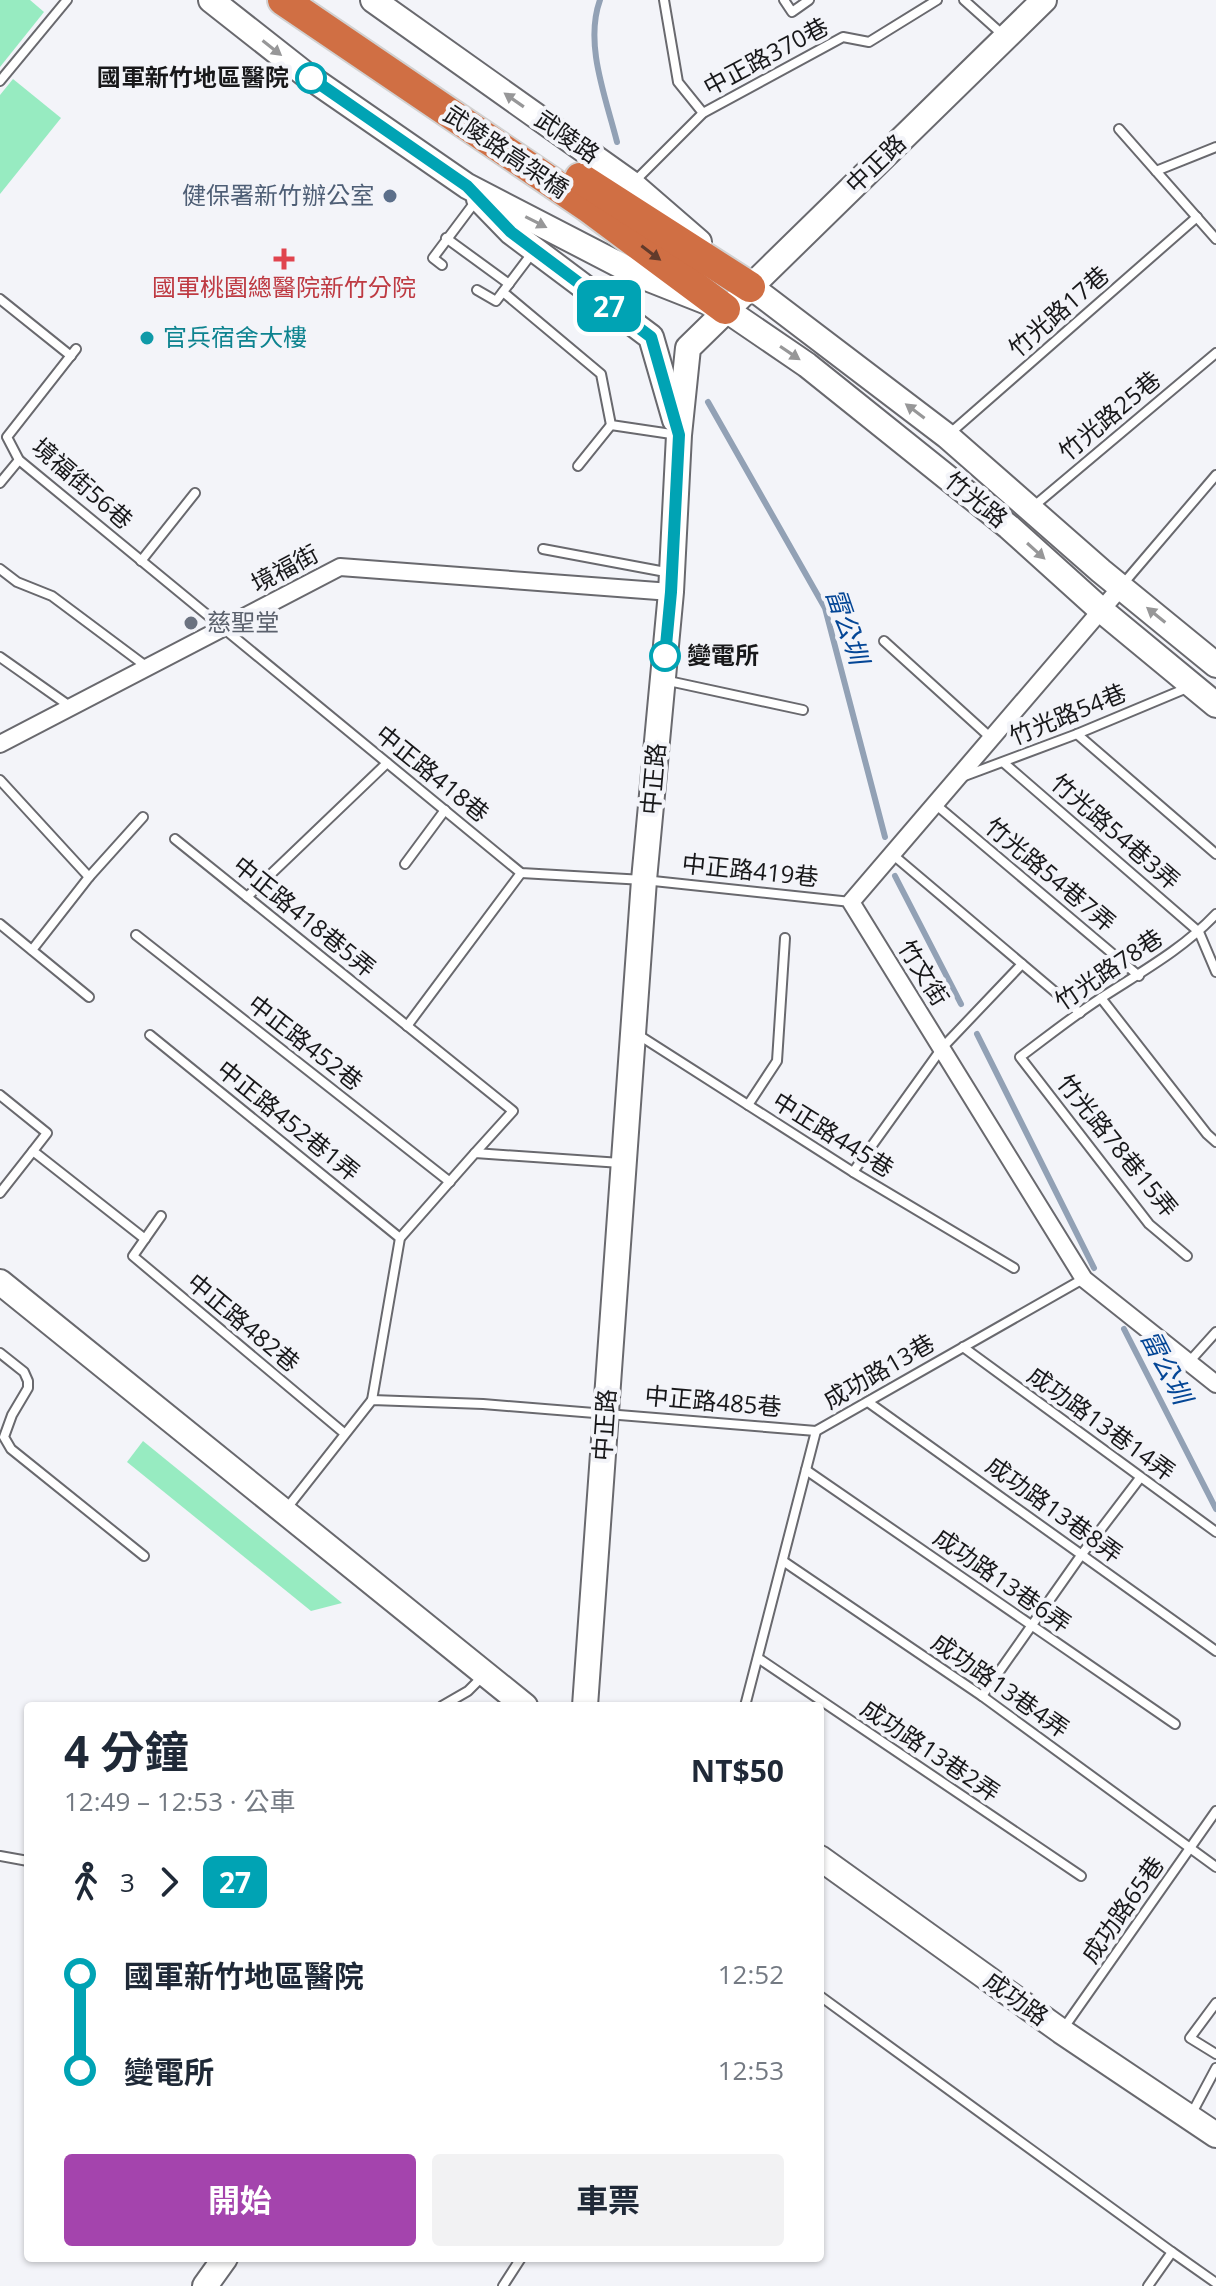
<!DOCTYPE html>
<html lang="zh-TW">
<head>
<meta charset="utf-8">
<style>
  :root { --surface:#fff; --page:#f2f2f3; --text:#1f2937; --muted:#747a83; --accent:#a444ad }
  body { margin:0; font-family:"Open Sans","Noto Sans TC",sans-serif; background:var(--page); color:var(--text); height:100vh; display:flex; flex-direction:column; font-size:30px; white-space:nowrap }
  * { box-sizing:border-box; margin:0 }
  p { font-size:26px; color:var(--muted) }
  .icon { flex:none; width:44px; height:44px; fill:none; stroke:currentColor; stroke-width:2; stroke-linecap:round; stroke-linejoin:round }
  .map { position:relative; flex:1; overflow:hidden }
  .drawer { position:absolute; left:24px; top:1702px; width:800px; height:560px; display:flex; flex-direction:column; background:var(--surface); border-radius:8px; box-shadow:0 2px 6px #0004 }
  .drawer>* { flex:none }
  .badge { padding:0 16px; border-radius:12px; font-size:28px; line-height:52px }
  .map>.badge { position:absolute; translate:-50% -50%; box-shadow:0 0 0 4px #fff }
  .legs { display:flex; align-items:center; gap:12px; height:88px; padding:0 40px; font-size:26px }
  .legs p { margin-inline-start:auto }
  .head { display:flex; align-items:center; justify-content:space-between; height:136px; padding:0 40px }
  h1 { font-size:44px; font-weight:700; line-height:60px }
  .button { display:flex; gap:16px; margin-top:auto; padding:16px 40px }
  .button a { flex:1; height:92px; border-radius:8px; background:var(--accent); color:#fff; font-size:32px; font-weight:700; line-height:92px; text-align:center }
  .button a+a { background:var(--page); color:var(--text) }
  ul { padding:0 40px; list-style:none }
  li { display:flex; align-items:center; gap:28px; height:96px; font-size:30px }
  li i { display:grid; place-items:center; width:12px; height:100%; margin:0 10px; background:currentColor }
  li i::after { content:''; width:20px; height:20px; margin:-10px; border:6px solid; border-radius:50%; background:var(--surface) }
  li p { margin-inline-start:auto }
  li:first-child i { background:linear-gradient(#0000 50%,currentColor 0) }
  li:last-child i { background:linear-gradient(currentColor 50%,#0000 0) }
  .map>svg:first-child { display:block }
</style>
</head>
<body>
<div class="map">
<svg width="1216" height="2286" viewBox="0 0 1216 2286">
  <rect width="100%" height="100%" fill="#f3f4f9"/>
  <g fill="#97ebc1">
    <path d="M0 0H30L44 12 0 67Z"/>
    <path d="M13 79 61 118 0 194V95Z"/>
    <path d="M143 1441 342 1603 311 1611 127 1462Z"/>
  </g>
  <g fill="none" stroke-linecap="round" stroke-linejoin="round">
    <g stroke="#92a1b5" stroke-width="6">
      <path d="M600 0C584 44 606 98 617 142"/>
      <path d="M708 402 825 608 885 837"/>
      <path d="M895 876 961 1004"/>
      <path d="M977 1034 1094 1268"/>
      <path d="M1124 1329 1216 1509"/>
    </g>
    <defs>
      <g id="lane">
        <path d="M664 0 678 82 703 113"/>
        <path d="M784 0 792 12 809 0"/>
        <path d="M964 0 1002 34"/>
        <path d="M0 81 67 0"/>
        <path d="M1119 129 1216 239"/>
        <path d="M1156 171 1216 147"/>
        <path d="M633 183 703 113 843 37 869 42 937 0"/>
        <path d="M446 238 509 284"/>
        <path d="M442 265 433 258 475 202"/>
        <path d="M477 290 496 301 533 252"/>
        <path d="M503 292 601 374 611 425 678 435"/>
        <path d="M0 299 71 356"/>
        <path d="M76 349 7 437 19 460 521 873 644 880 851 902"/>
        <path d="M948 435 1197 217"/>
        <path d="M578 466 611 425"/>
        <path d="M0 483 19 460"/>
        <path d="M1034 506 1216 353"/>
        <path d="M543 549 671 573"/>
        <path d="M141 561 195 493"/>
        <path d="M0 569 17 582 52 596 147 667"/>
        <path d="M1123 584 1216 475"/>
        <path d="M884 641 991 738"/>
        <path d="M0 657 71 707"/>
        <path d="M664 680 803 710"/>
        <path d="M1077 734 1216 854"/>
        <path d="M1004 763 1199 932 1216 972"/>
        <path d="M962 777 1077 734 1187 688"/>
        <path d="M0 780 89 877"/>
        <path d="M935 804 1139 976"/>
        <path d="M175 839 513 1111 475 1153"/>
        <path d="M892 854 1080 1013"/>
        <path d="M405 864 445 810"/>
        <path d="M247 897 387 763"/>
        <path d="M0 924 89 997"/>
        <path d="M136 935 450 1182"/>
        <path d="M32 950 89 877 143 817"/>
        <path d="M1101 998 1207 1134 1216 1142"/>
        <path d="M407 1026 521 873"/>
        <path d="M637 1034 853 1172 1014 1268"/>
        <path d="M150 1035 400 1238"/>
        <path d="M0 1095 47 1133 33 1151 145 1239"/>
        <path d="M748 1105 777 1061 785 938"/>
        <path d="M853 1172 942 1048 1022 964"/>
        <path d="M0 1193 33 1151"/>
        <path d="M161 1216 133 1256 344 1433"/>
        <path d="M1187 1256 1149 1224 1020 1057C1047 1037 1073 1016 1101 998 1141 972 1183 949 1216 914"/>
        <path d="M963 1347 1216 1532"/>
        <path d="M0 1353 24 1372 28 1381V1388L12 1415 4 1437 11 1449 144 1556"/>
        <path d="M1189 1362 1216 1332"/>
        <path d="M372 1400 400 1238 475 1153 621 1163"/>
        <path d="M868 1402 1216 1651"/>
        <path d="M806 1470 1175 1724"/>
        <path d="M287 1508 372 1400 483 1404 816 1431"/>
        <path d="M783 1561 982 1696 1216 1867"/>
        <path d="M758 1658 1081 1876"/>
        <path d="M982 1696 1082 1554 1140 1478"/>
        <path d="M442 1706 468 1691 482 1677"/>
        <path d="M745 1706 816 1431 1083 1279"/>
        <path d="M0 1856 28 1861"/>
        <path d="M820 1996 1172 2252 1148 2286"/>
        <path d="M1216 2003 1190 2038 1216 2054"/>
        <path d="M1063 2029 1216 1811"/>
        <path d="M1192 2113 1216 2068"/>
        <path d="M1172 2252 1216 2283"/>
        <path d="M503 2286 521 2258"/>
      </g>
      <g id="street">
        <path d="M1121 587 851 902 1084 1279 1216 1384"/>
        <path d="M0 744 340 567 671 592"/>
      </g>
      <g id="secondary">
        <path d="M211 0 305 74 467 186 639 275 725 309 807 365 1009 527 1101 610 1216 705"/>
        <path d="M373 0 632 184 699 242"/>
        <path d="M479 199 511 232 651 337 675 420"/>
        <path d="M738 277 947 436 1101 571 1216 665"/>
        <path d="M0 1282 525 1706"/>
        <path d="M585 1706 644 880 671 592 679 435 688 348 1044 0"/>
        <path d="M820 1858 1061 2031 1216 2135"/>
        <path d="M205 2286 225 2258"/>
      </g>
      <g id="highway">
        <path d="M283 0 588 207 725 309"/>
        <path d="M580 178 750 287"/>
      </g>
    </defs>
    <use href="#lane" stroke="#69696e" stroke-width="12"/>
    <use href="#street" stroke="#69696e" stroke-width="20"/>
    <use href="#secondary" stroke="#69696e" stroke-width="28"/>
    <use href="#highway" stroke="#d1d1d1" stroke-width="34"/>
    <use href="#lane" stroke="#fff" stroke-width="8"/>
    <use href="#street" stroke="#fff" stroke-width="16"/>
    <use href="#secondary" stroke="#fff" stroke-width="24"/>
    <use href="#highway" stroke="#d06f44" stroke-width="30"/>
  </g>
  <defs><path id="oneway-solid" d="M-6-.8H1V-3.2L6.5 0L1 3.2V.8H-6Z" transform="scale(2)"/></defs>
  <g fill="#979798">
    <use href="#oneway-solid" transform="translate(272 48) rotate(38)"/>
    <use href="#oneway-solid" transform="translate(514 100) rotate(-145)"/>
    <use href="#oneway-solid" transform="translate(536 222) rotate(27)"/>
    <use href="#oneway-solid" transform="translate(790 353) rotate(34)"/>
    <use href="#oneway-solid" transform="translate(915 411) rotate(-143)"/>
    <use href="#oneway-solid" transform="translate(1036 551) rotate(42)"/>
    <use href="#oneway-solid" transform="translate(1156 615) rotate(-141)"/>
  </g>
  <use fill="#623b2b" href="#oneway-solid" transform="translate(651 253) rotate(37)"/>
  <g fill="none" stroke-linecap="round" stroke-linejoin="round">
    <defs>
      <path id="line-1" d="M311 78 467 186 511 232 651 337 679 435 671 592 665 656"/>
    </defs>
    <use href="#line-1" stroke="#fff" stroke-width="18"/>
    <use href="#line-1" stroke="#00a3b4" stroke-width="12"/>
  </g>
  <g fill="#fff" stroke="#00a3b4" stroke-width="4">
    <circle cx="311" cy="78" r="14"/>
    <circle cx="665" cy="656" r="14"/>
  </g>
  <circle fill="#5c6f8a" stroke="#f3f4f9" stroke-width="3" cx="390" cy="196" r="8"/>
  <path fill="#e0444e" stroke="#f3f4f9" stroke-width="3" d="M280 247h8v8h8v8h-8v8h-8v-8h-8v-8h8z"/>
  <circle fill="#0f9aa8" stroke="#f3f4f9" stroke-width="3" cx="147" cy="338" r="8"/>
  <circle fill="#6b7280" stroke="#f3f4f9" stroke-width="3" cx="191" cy="623" r="8"/>
  <g text-anchor="middle" stroke-width="8" stroke-linejoin="round" paint-order="stroke">
    <g font-size="24" fill="#18181a" stroke="#f3f4f9">
      <text transform="translate(766 57) rotate(-28)" y="8">中正路370巷</text>
      <text transform="translate(567 137) rotate(35)" y="8">武陵路</text>
      <text transform="translate(506 152) rotate(34)" y="8">武陵路高架橋</text>
      <text transform="translate(876 164) rotate(-44)" y="8">中正路</text>
      <text transform="translate(1059 312) rotate(-41)" y="8">竹光路17巷</text>
      <text transform="translate(1110 416) rotate(-40)" y="8">竹光路25巷</text>
      <text transform="translate(82 484) rotate(41)" y="8">境福街56巷</text>
      <text transform="translate(976 500) rotate(39)" y="8">竹光路</text>
      <text transform="translate(285 569) rotate(-28)" y="8">境福街</text>
      <text transform="translate(1068 715) rotate(-22)" y="8">竹光路54巷</text>
      <text transform="translate(432 774) rotate(39)" y="8">中正路418巷</text>
      <text transform="translate(654 779) rotate(-85)" y="8">中正路</text>
      <text transform="translate(1115 832) rotate(41)" y="8">竹光路54巷3弄</text>
      <text transform="translate(750 871) rotate(6)" y="8">中正路419巷</text>
      <text transform="translate(1050 875) rotate(40)" y="8">竹光路54巷7弄</text>
      <text transform="translate(304 917) rotate(39)" y="8">中正路418巷5弄</text>
      <text transform="translate(1109 970) rotate(-34)" y="8">竹光路78巷</text>
      <text transform="translate(923 973) rotate(58)" y="8">竹文街</text>
      <text transform="translate(305 1043) rotate(38)" y="8">中正路452巷</text>
      <text transform="translate(288 1121) rotate(39)" y="8">中正路452巷1弄</text>
      <text transform="translate(833 1135) rotate(32)" y="8">中正路445巷</text>
      <text transform="translate(1117 1146) rotate(51)" y="8">竹光路78巷15弄</text>
      <text transform="translate(243 1323) rotate(40)" y="8">中正路482巷</text>
      <text transform="translate(879 1372) rotate(-30)" y="8">成功路13巷</text>
      <text transform="translate(713 1402) rotate(5)" y="8">中正路485巷</text>
      <text transform="translate(1101 1424) rotate(36)" y="8">成功路13巷14弄</text>
      <text transform="translate(605 1425) rotate(-86)" y="8">中正路</text>
      <text transform="translate(1054 1510) rotate(36)" y="8">成功路13巷8弄</text>
      <text transform="translate(1002 1581) rotate(35)" y="8">成功路13巷6弄</text>
      <text transform="translate(1000 1686) rotate(35)" y="8">成功路13巷4弄</text>
      <text transform="translate(930 1751) rotate(34)" y="8">成功路13巷2弄</text>
      <text transform="translate(1123 1910) rotate(-55)" y="8">成功路65巷</text>
      <text transform="translate(1016 1999) rotate(36)" y="8">成功路</text>
    </g>
    <g font-size="24" font-weight="bold" fill="#18181a" stroke="#f3f4f9" text-anchor="end">
      <text x="289" y="86">國軍新竹地區醫院</text>
      <text x="687" y="664" text-anchor="start">變電所</text>
    </g>
    <g font-size="24" fill="#4e5e75" stroke="#f3f4f9" text-anchor="end">
      <text x="374" y="204">健保署新竹辦公室</text>
    </g>
    <g font-size="24" fill="#be3a42" stroke="#f3f4f9">
      <text x="284" y="296">國軍桃園總醫院新竹分院</text>
    </g>
    <g font-size="24" fill="#0d838f" stroke="#f3f4f9" text-anchor="start">
      <text x="163" y="346">官兵宿舍大樓</text>
    </g>
    <g font-size="24" fill="#5b616d" stroke="#f3f4f9" text-anchor="start">
      <text x="207" y="631">慈聖堂</text>
    </g>
    <g font-size="26" font-style="italic" fill="#044696" stroke="#f3f4f9">
      <text transform="translate(847 626) rotate(71)" y="9">雷公圳</text>
      <text transform="translate(1166 1367) rotate(63)" y="9">雷公圳</text>
    </g>
  </g>
</svg>
<b class="badge" style="left:609px;top:306px;background:#00a3b4;color:#fff">27</b>
<section class="drawer">
<div class="head"><div><h1>4 分鐘</h1><p>12:49 – 12:53 · 公車</p></div><b>NT$50</b></div>
<div class="legs"><svg class="icon" aria-label="walk" viewBox="0 0 24 24"><circle cx="13" cy="4" r="2"/><path d="M13 8l-2 6 4 7M11 14l-3 7M7 12l3-4h3l4 4"/></svg>3<svg class="icon" aria-label="forward" viewBox="0 0 24 24"><path d="M9 5l7 7-7 7"/></svg><b class="badge" style="background:#00a3b4;color:#fff">27</b></div>
<ul>
<li><i style="color:#00a3b4"></i><b>國軍新竹地區醫院</b><p>12:52</p></li>
<li><i style="color:#00a3b4"></i><b>變電所</b><p>12:53</p></li>
</ul>
<div class="button"><a>開始</a><a>車票</a></div>
</section>
</div>
</body>
</html>
